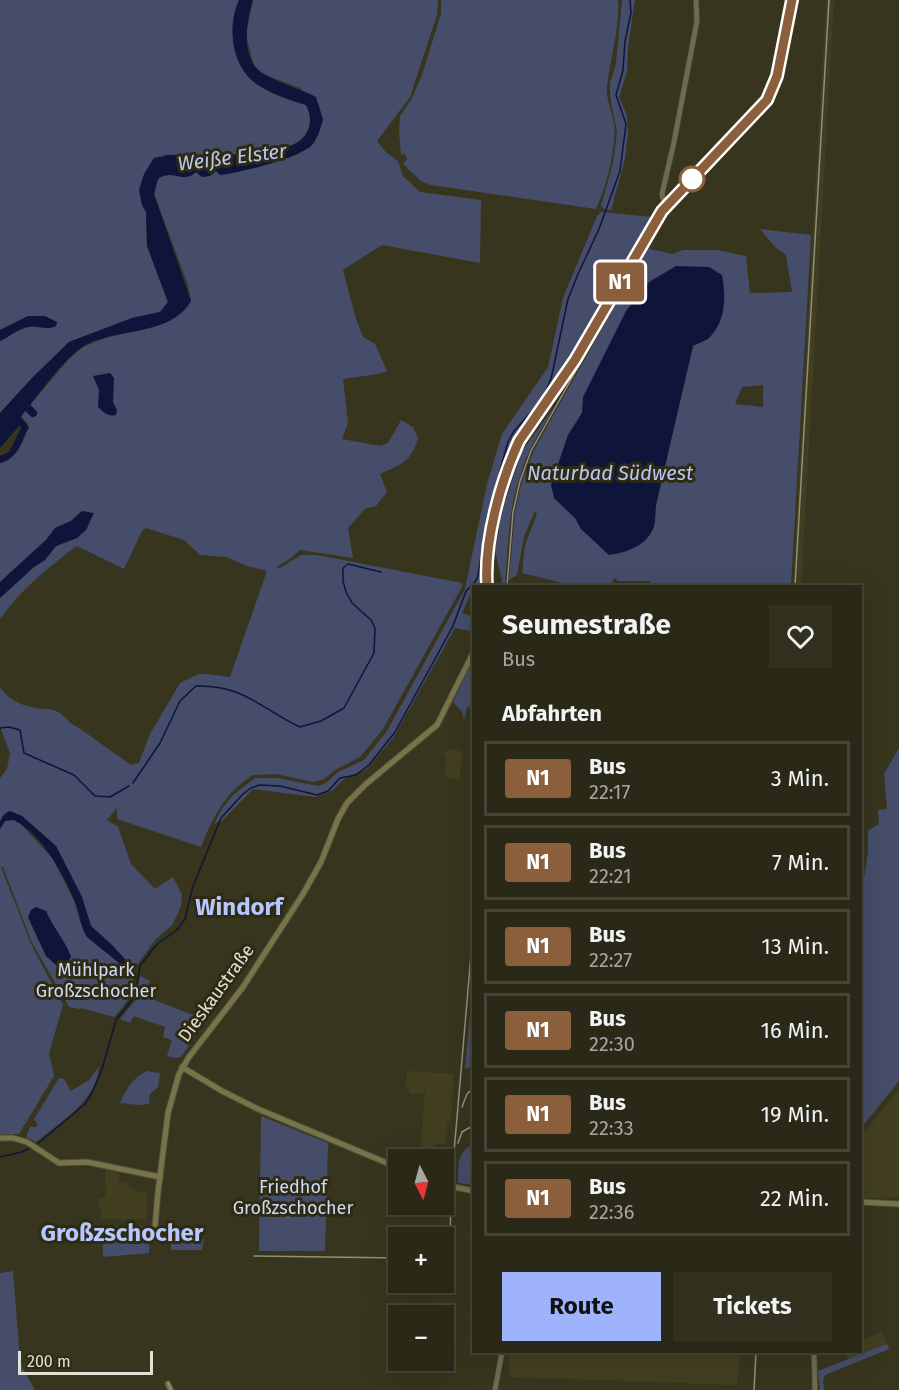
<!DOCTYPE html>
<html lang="de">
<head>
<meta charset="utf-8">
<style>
  :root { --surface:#2a2816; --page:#32301f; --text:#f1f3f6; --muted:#a5a6a1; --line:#464435; --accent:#9fb3fd }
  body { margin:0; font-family:"Fira Sans",sans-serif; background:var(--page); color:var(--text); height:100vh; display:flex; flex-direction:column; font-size:22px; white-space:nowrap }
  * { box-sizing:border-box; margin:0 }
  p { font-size:20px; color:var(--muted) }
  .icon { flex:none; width:33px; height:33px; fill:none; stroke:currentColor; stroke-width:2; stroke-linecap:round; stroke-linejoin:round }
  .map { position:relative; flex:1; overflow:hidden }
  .sheet { position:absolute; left:472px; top:585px; width:390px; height:768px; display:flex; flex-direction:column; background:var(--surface); border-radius:0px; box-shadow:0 6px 24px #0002,0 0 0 2px var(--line) }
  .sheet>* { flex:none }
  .badge { padding:0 12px; border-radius:4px; font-size:21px; line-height:39px }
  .needle { width:39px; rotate:174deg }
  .controls { position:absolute; left:388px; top:1149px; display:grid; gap:12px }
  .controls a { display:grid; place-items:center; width:66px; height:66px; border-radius:0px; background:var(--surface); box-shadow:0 6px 24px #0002,0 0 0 2px var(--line); font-size:30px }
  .scale { position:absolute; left:18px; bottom:15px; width:135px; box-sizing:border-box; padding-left:6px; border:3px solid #e2e1d3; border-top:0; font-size:16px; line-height:21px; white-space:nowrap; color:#e2e1d3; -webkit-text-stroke:4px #2e2b14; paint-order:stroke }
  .map>.badge { position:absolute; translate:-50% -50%; box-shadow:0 0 0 3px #fff }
  h2 { padding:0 30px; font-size:22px; line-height:54px }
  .round { display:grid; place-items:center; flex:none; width:63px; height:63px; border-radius:0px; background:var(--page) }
  .headline { display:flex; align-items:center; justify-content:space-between; height:102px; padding:0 30px }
  h1 { font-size:28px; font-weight:700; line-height:45px }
  .cta { display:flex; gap:12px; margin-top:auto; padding:12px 30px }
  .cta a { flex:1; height:69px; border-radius:0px; background:var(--accent); color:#111; font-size:24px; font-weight:700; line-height:69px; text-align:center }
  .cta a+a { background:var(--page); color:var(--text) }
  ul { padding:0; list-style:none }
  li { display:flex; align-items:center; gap:18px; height:75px; margin:0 12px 9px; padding:0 18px; border:3px solid var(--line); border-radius:0px }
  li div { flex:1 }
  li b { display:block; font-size:22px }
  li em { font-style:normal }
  li .badge { min-width:66px; font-weight:700; text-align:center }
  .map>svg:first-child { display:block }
</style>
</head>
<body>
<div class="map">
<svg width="899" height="1390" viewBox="0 0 899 1390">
  <rect width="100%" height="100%" fill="#38351e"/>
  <g fill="#423f20">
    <path d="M826 0H834L801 586H793Z"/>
    <path d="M449 749 463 752 459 780 444 776 447 759 444 753Z"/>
    <path d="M407 1071 454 1074 451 1122H447L446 1144H436L434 1149 421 1148 425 1090H424L423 1094 409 1093V1088H406Z"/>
    <path d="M899 1090V1198H861V1136Z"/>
    <path d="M105 1170 119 1173V1182L129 1184 128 1188H133L134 1191 147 1192 146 1219H102L98 1198H106Z"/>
    <path d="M882 1332 887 1344 848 1360 845 1352H861V1337L862 1340Z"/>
    <path d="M509 1352H740L737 1385 511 1377 509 1376Z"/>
  </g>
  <g fill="#454d6a" fill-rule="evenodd">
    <path d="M0 0H239C227 27 231 67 258 85 272 94 290 101 306 105 314 119 310 136 294 144 281 150 202 159 187 158 178 157 173 154 164 155L142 205 146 212 147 246 168 302 160 312 132 318 69 342 32 378 0 413V341C11 335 23 326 37 326 45 326 48 329 56 326L57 322C33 311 22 319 0 330Z"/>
    <path d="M253 0H438L437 15 410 97 377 141 386 152 398 161 403 176 420 192 481 200 480 263 382 245 343 270 356 319 363 337 375 344 387 371 378 374 343 379 348 423 342 439 380 446 388 443 401 420 413 427 418 438C411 462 402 464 380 474L387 492 376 506 365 509 348 528 353 558 300 550 291 558 276 567 280 568 301 555H317L462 583V587L383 729 360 757 335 770 324 779 313 782 276 774 253 775C225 792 213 817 201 847L117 819V808L107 820 118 827 131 864 155 889 173 877 182 895 181 906 173 924 155 940 134 969 111 944 91 926 82 897 56 846 22 816 10 812 0 820V778L7 769 10 753 0 727V687C10 702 24 706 41 709 46 709 52 709 56 711 65 715 69 724 79 728L131 765 139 763 150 734 180 683 199 674H208L230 677 267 571 244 565 227 557 200 555 184 540 146 528 142 531 124 569 77 546 75 547C48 568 20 590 0 619V598L34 567 45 560 56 546 77 538 88 527 82 511 71 521 55 528 46 540 0 582V463C17 459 25 440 28 424L21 417 25 411 68 360 83 347 105 338 160 324 191 301 188 285 154 194 158 179C171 169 182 182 196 172L202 177 209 176 216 171 220 175C232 174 288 160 298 154 306 149 317 127 323 119L300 88 263 74 254 66 246 35Z"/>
    <path d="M441 0H618C620 29 610 58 607 87 606 100 612 111 614 123 617 146 606 189 596 209L431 185 421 181 403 164 407 159 405 154 401 155 399 132 400 116 411 100 421 78 441 14Z"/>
    <path d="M622 0H635L628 47 627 72 619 97 627 115 628 134 625 159 611 210 604 209 601 206 613 163 617 132 610 96V83L616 64Z"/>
    <path d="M601 212 653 217 544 403 517 439 489 520 481 586H474L462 613 474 617V632L455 628 393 738 367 769 345 778 333 790 316 797 253 789 224 819 214 824 222 809 233 795 255 778H277L318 786 326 783 338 772 364 760 387 731 465 589 487 484 502 434 548 367 563 298 597 216Z"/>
    <path d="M760 229 811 235 791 586H648L651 581H618L614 578 611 586H574L522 573 525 545 537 514 535 511 524 536 517 575 509 580 515 511 522 481 534 450 647 248 672 254 683 250H717L746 256 750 293 792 292 786 255 775 247ZM721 321 708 339 693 345 656 505 654 528 581 529 575 518 554 498 568 435 582 413ZM763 385V407L735 404 742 387Z"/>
    <path d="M554 407C542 429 528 449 521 473 508 509 508 548 505 586H501L502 580 495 551 503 508 522 451Z"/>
    <path d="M474 658V708L467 707 464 720 462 712 453 702Z"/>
    <path d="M899 748V1081L861 1128V897L868 852V830L879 824 878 810 887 809 884 774Z"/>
    <path d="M9 819 19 822 52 858 74 900 80 921 87 937 134 975C134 994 127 1003 114 1017L81 1008 80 1009 69 1007 32 943 3 867H1L31 944 63 1005 49 1053 54 1076 19 1134H0V829L5 821ZM46 911C53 928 65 940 71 957L46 956 28 917Z"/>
    <path d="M474 971V1066L465 1069Z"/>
    <path d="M140 976 150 981 144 996 206 1020 181 1057 174 1058 167 1056 172 1040 163 1037 165 1027 134 1016 130 1023 120 1019 136 1000Z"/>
    <path d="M99 1067C96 1102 60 1122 36 1142L26 1137 30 1127H36L38 1125 34 1119 59 1078 64 1079 71 1091 89 1080Z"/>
    <path d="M147 1071 160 1073 158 1087 150 1094 149 1104 139 1105 120 1103C126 1089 133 1078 147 1071Z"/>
    <path d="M261 1116 328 1143 325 1251H259Z"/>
    <path d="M474 1144V1185L458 1183C459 1165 456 1152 474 1144Z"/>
    <path d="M102 1226H150L149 1253 103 1257Z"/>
    <path d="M171 1239H204L202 1250H171Z"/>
    <path d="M13 1271 20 1360 23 1369 35 1390H0V1273Z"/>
    <path d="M887 1344 889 1349 825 1375 823 1380 824 1390H820L818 1371Z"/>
  </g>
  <g fill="#0f143b">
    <path d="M239 0H253C246 21 240 61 264 74 280 84 299 88 316 97L323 119C321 127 318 138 312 145 301 157 237 174 220 175L216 171 210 176 202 177 196 172C182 185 173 168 158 179L154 194 191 301C170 337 117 327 84 346 64 358 40 393 25 411L21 417 29 427C21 442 18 459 0 463V456L9 452 21 428 20 425 0 448V413L32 378 69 342 132 318 160 312 168 302 147 246 146 212 142 205 139 190 144 174 154 158C160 157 166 155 172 155 178 154 183 158 190 158 210 157 279 152 295 144 310 136 314 120 306 105 290 100 272 94 258 85 231 67 227 27 239 0Z"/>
    <path d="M676 266 709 267 722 275C726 296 726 320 710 337 706 341 698 343 693 346L656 505C655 512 656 522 653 529 646 546 625 553 609 555L581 529 575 518 554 498 551 485 568 435 582 413 583 397 626 311 649 282Z"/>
    <path d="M28 316H45L57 322 56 326C47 331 37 325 27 327 18 329 9 337 0 341V330Z"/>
    <path d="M110 373 114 378 113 402 117 410 116 415C108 417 103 412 98 407L99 390 93 376Z"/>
    <path d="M82 511 94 513 86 530 77 538 56 546 45 560 34 567 0 598V582L46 540 55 528 71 521Z"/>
    <path d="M10 811 22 816 56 846 82 897 91 926 111 944 134 969V975L87 937C80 926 80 914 75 902 62 871 43 836 14 820L5 821 0 829C0 820 1 815 10 811Z"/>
    <path d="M36 907 46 911C53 928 65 940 71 957L67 964 58 967 46 956 28 917 31 910Z"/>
  </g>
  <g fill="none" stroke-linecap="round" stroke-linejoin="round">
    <g stroke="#0f143b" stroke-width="1.5">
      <path d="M0 728 9 727 20 730 24 753 74 775 95 796 110 797 129 786"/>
      <path d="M133 783 160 743 180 701 196 686C242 684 262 709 300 727L321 721 344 708 374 653 375 628 371 620 352 603 346 592 343 581V568L348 564 381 572"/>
      <path d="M36 1145 85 1104 92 1093 102 1069 116 1020 135 996 140 966 156 945 177 930 185 919 193 886 221 818 243 794 251 788 259 785 280 786 317 795 328 791 340 778 356 775 369 765 395 732 453 626 466 591 475 582 478 576 487 517 508 442 514 431 534 409 544 395 551 379 568 299 578 274 599 229 620 171 626 124 616 95 623 70 625 41 631 13 630 0"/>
      <path d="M0 1157 22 1152 32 1147"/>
    </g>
    <path stroke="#0f143b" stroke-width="8" d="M22 402 33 413"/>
    <defs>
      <g id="tertiary">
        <path d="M665 206 662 194 674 142 697 21 696 0"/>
        <path d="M814 1352 815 1390"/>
        <path d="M495 1390 502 1352"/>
      </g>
      <g id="secondary">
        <path d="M487 586C485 542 500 482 519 441L575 360 662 211 767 100 777 76 792 0"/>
        <path d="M182 1067 222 1091 258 1109 399 1168"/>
        <path d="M0 1138H13L27 1142 59 1163 87 1162 160 1177"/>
        <path d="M444 1185 474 1191"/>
        <path d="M861 1202 899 1204"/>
        <path d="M154 1239 158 1192 168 1113 179 1074 189 1057 243 987 303 894 321 862 338 819 347 803 366 784 437 725 474 651"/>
        <path d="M168 1384 171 1390"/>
      </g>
    </defs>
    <use href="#tertiary" stroke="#52503b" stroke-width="6"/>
    <use href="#secondary" stroke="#52503b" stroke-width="7"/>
    <use href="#tertiary" stroke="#6d6b52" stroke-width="4.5"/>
    <use href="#secondary" stroke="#787449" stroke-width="5"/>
    <g stroke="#908f7c" stroke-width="1.5">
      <path d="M507 586 513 512 520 481 531 451 651 237 667 214 762 112 772 89"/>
      <path d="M462 1107 467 1094 474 1087"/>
      <path d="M458 1143 462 1132 474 1125"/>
      <path d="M254 1256 399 1258"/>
      <path d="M444 1257 449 1252 450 1245 451 1187 474 920"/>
      <path d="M168 1382 171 1390"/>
    </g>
    <g stroke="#908f7c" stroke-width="1.5">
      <path d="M795 586 829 0"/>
      <path d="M754 1390 756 1352"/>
    </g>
  </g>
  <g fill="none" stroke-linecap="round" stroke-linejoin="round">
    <defs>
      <path id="line" d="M487 586C484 541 500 483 519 441L575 360 662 211 767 100 777 76 792 0"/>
    </defs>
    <use href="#line" stroke="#fff" stroke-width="14"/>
    <use href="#line" stroke="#8b5e3c" stroke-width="9"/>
  </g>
  <circle fill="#fff" stroke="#8b5e3c" stroke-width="3" cx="692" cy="179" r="12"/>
  <g text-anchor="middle" stroke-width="6" stroke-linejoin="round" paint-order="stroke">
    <g font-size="18" fill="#d0d9f6" stroke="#2e2b14">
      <text x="96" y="976">Mühlpark<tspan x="96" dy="21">Großzschocher</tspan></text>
      <text x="293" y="1193">Friedhof<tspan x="293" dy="21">Großzschocher</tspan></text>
    </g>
    <g font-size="18" fill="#e2e1d3" stroke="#2e2b14">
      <text transform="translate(216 993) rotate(-54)" y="6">Dieskaustraße</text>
    </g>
    <g font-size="20" font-style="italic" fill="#bac7f2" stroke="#2e2b14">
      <text transform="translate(232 157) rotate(-7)" y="7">Weiße Elster</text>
      <text x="610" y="480">Naturbad Südwest</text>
    </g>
    <g font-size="24" font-weight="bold" fill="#b7c6fe" stroke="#2e2b14">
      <text x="239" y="915">Windorf</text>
      <text x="122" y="1241">Großzschocher</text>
    </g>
  </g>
</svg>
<div class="controls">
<a><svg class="needle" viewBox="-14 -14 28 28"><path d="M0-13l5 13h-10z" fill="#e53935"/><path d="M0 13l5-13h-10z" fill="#a5a6a1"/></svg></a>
<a>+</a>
<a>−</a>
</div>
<div class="scale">200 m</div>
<b class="badge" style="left:620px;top:282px;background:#8b5e3c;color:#fff">N1</b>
<section class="sheet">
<div class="headline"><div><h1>Seumestraße</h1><p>Bus</p></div><a class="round"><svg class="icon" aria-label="heart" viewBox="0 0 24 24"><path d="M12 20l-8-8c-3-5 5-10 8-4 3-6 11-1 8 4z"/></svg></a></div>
<h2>Abfahrten</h2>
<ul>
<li><span class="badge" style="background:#8b5e3c;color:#fff">N1</span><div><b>Bus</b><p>22:17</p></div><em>3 Min.</em></li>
<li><span class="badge" style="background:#8b5e3c;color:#fff">N1</span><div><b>Bus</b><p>22:21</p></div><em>7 Min.</em></li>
<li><span class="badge" style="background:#8b5e3c;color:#fff">N1</span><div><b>Bus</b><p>22:27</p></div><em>13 Min.</em></li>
<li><span class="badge" style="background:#8b5e3c;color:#fff">N1</span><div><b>Bus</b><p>22:30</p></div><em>16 Min.</em></li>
<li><span class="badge" style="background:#8b5e3c;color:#fff">N1</span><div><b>Bus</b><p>22:33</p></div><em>19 Min.</em></li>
<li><span class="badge" style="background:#8b5e3c;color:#fff">N1</span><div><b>Bus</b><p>22:36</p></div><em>22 Min.</em></li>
</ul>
<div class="cta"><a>Route</a><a>Tickets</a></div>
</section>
</div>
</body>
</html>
